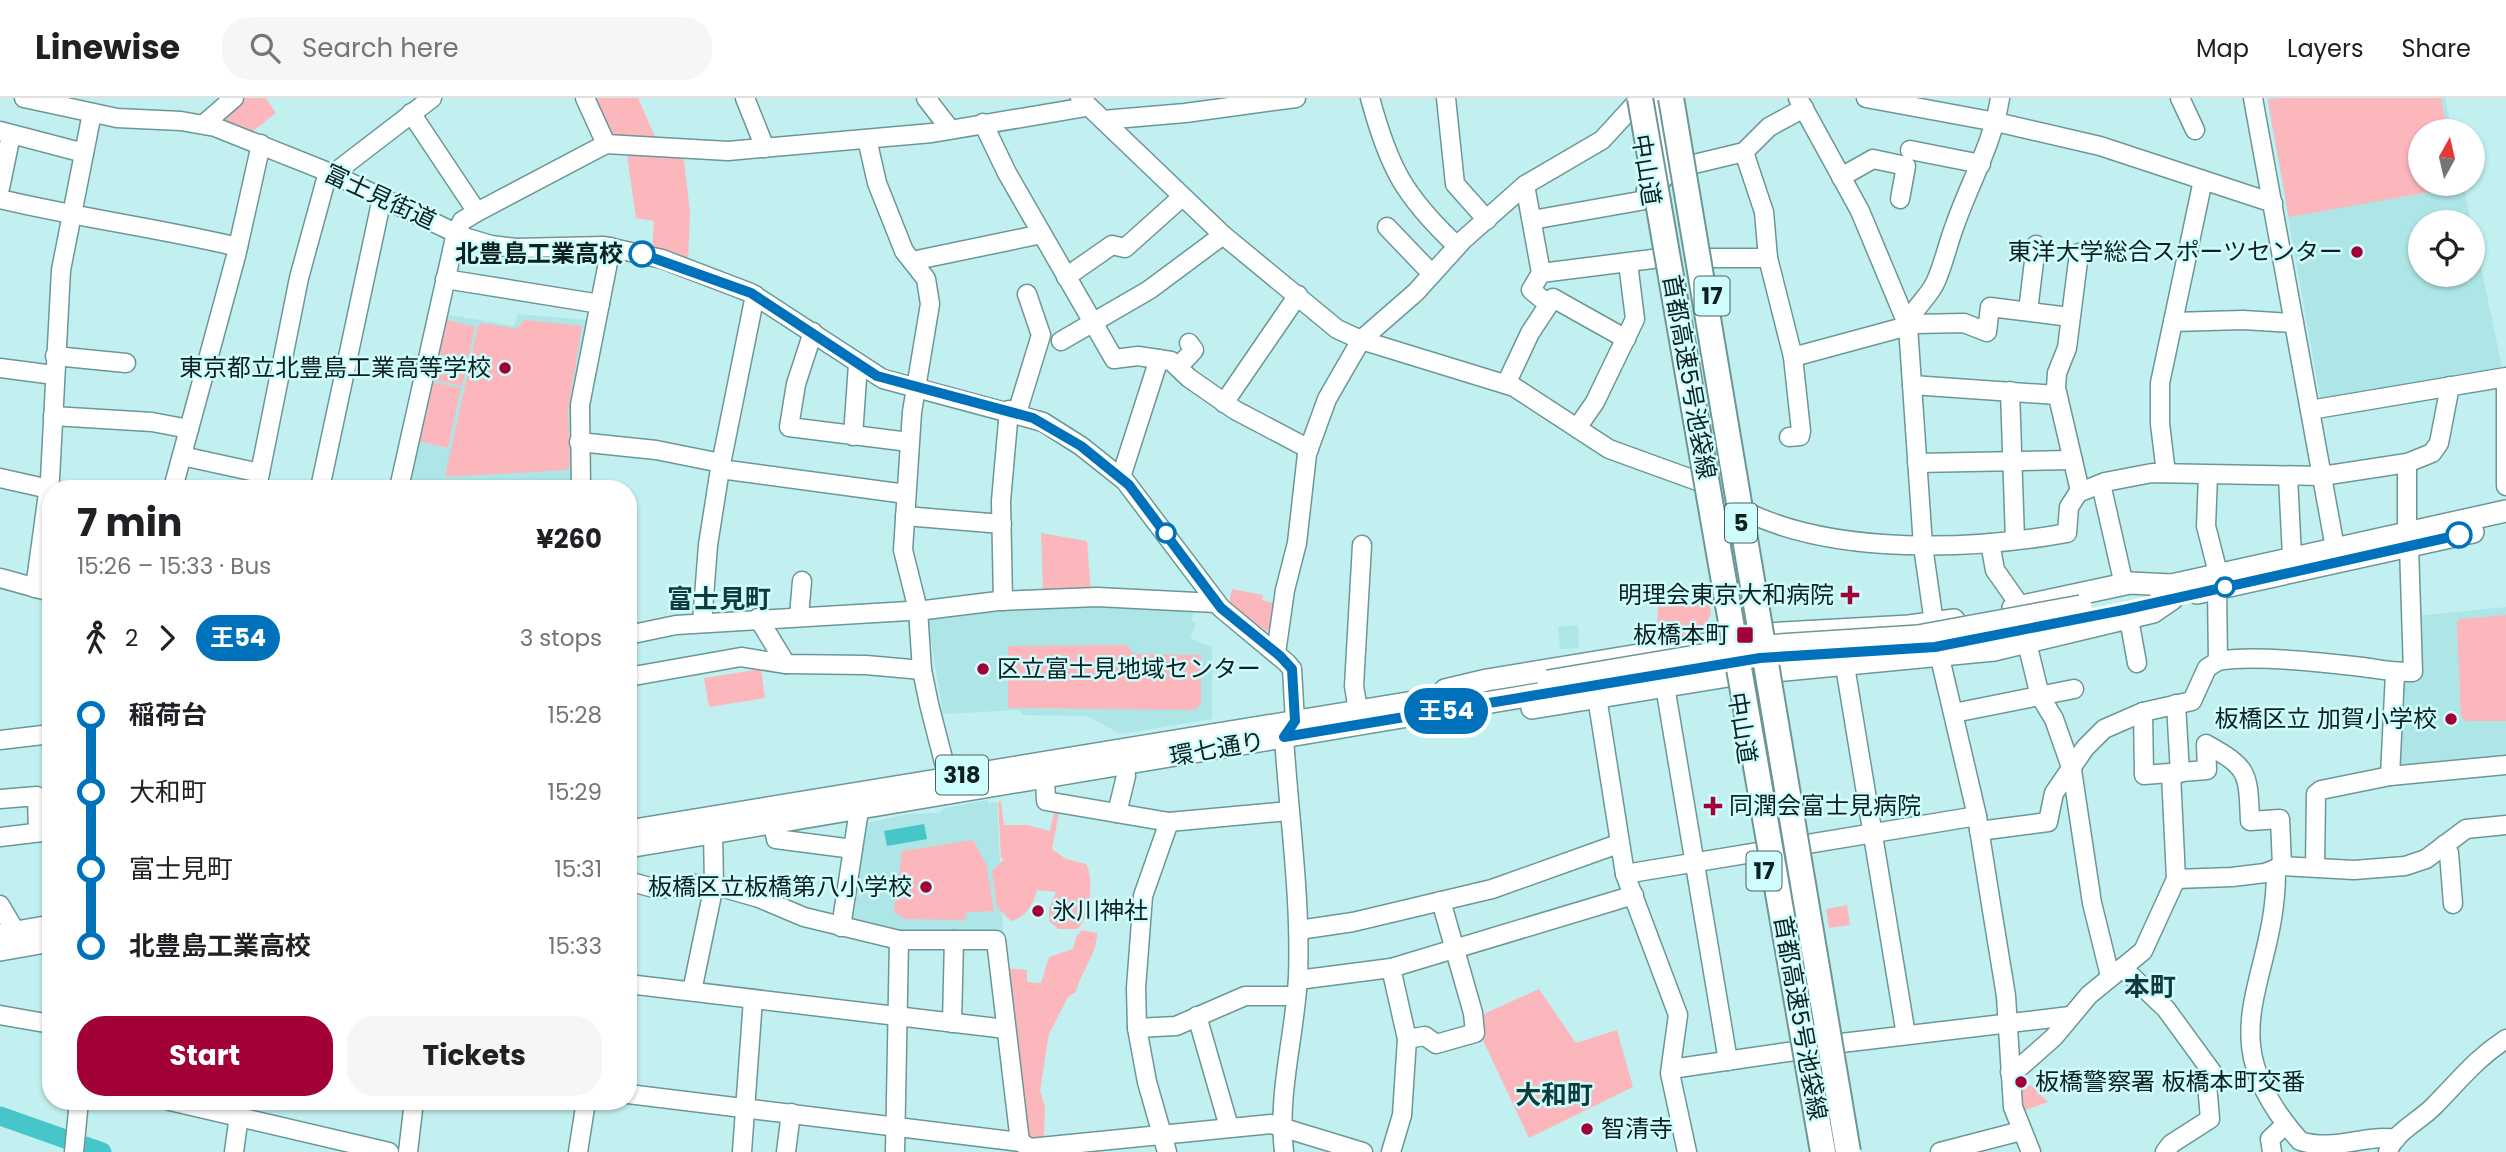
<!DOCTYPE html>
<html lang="en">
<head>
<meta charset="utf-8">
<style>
  :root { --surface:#fff; --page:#f6f6f6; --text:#202124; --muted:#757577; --line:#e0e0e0; --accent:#a10137 }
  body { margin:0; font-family:Poppins,"Noto Sans JP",sans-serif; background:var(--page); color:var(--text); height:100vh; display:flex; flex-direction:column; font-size:26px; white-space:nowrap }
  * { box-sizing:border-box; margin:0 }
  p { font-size:23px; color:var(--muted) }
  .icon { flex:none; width:38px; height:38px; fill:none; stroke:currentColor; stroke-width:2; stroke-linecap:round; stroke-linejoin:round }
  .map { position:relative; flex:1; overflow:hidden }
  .panel { position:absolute; left:42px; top:382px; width:595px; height:630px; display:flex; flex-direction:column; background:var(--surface); border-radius:28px; box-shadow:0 2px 5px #0004 }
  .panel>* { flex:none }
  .badge { padding:0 14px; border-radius:23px; font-size:24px; line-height:46px }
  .needle { width:46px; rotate:8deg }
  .tools { position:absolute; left:2408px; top:21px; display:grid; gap:14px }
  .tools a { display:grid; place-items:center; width:77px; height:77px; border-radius:50%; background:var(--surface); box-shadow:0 2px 5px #0004; font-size:35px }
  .map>.badge { position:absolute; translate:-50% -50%; box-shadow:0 0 0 4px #fff }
  .legs { display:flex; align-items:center; gap:10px; height:77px; padding:0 35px; font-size:23px }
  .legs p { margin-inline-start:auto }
  .overview { display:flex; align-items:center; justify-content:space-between; height:119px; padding:0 35px }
  h1 { font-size:38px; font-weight:700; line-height:52px }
  .button { display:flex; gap:14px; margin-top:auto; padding:14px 35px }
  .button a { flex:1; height:80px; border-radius:28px; background:var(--accent); color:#fff; font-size:28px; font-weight:700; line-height:80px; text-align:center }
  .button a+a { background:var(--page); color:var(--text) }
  ul { padding:0 35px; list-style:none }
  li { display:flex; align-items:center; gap:24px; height:77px; font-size:26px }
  li i { display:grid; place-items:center; width:10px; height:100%; margin:0 9px; background:currentColor }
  li i::after { content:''; width:18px; height:18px; margin:-9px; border:5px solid; border-radius:50%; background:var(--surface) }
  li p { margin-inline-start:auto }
  li:first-child i { background:linear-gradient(#0000 50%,currentColor 0) }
  li:last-child i { background:linear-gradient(currentColor 50%,#0000 0) }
  header { display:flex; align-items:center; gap:42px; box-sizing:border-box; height:98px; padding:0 35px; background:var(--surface); border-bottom:2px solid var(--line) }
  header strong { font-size:33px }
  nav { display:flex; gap:38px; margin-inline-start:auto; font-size:24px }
  .search { width:490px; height:63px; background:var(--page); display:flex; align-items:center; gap:18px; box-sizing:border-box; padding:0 24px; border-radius:28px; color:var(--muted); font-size:26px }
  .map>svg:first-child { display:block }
</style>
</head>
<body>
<header>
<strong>Linewise</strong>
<div class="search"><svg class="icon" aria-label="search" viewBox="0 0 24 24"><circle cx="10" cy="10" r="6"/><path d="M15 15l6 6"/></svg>Search here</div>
<nav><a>Map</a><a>Layers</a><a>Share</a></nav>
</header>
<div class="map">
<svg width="2506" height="1054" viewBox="0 0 2506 1054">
  <rect width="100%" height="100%" fill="#c2f0f1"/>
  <g fill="#aee5e6">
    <path d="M2267 0H2445L2452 33H2420V86H2463L2471 124H2420V177H2473V131L2502 269 2323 301 2320 299Z"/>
    <path d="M443 216 514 228 518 216 587 222 571 313 575 390H406Z"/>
    <path d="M1003 507 1197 508 1191 522 1196 525 1190 540 1212 549V621L1121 636 1087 618 1024 617 1018 612 943 616 927 518Z"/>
    <path d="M2506 509V663L2398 674V579L2418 577 2416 518Z"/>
    <path d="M1578 527 1579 550 1560 551 1558 529Z"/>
    <path d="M988 702V706L997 704 1003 835 906 836 851 828 847 818 860 735 867 725 910 716 939 715 945 710Z"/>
  </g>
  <g fill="#fcb7bd">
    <path d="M243 0H266L276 15 253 33 223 23 222 18Z"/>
    <path d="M585 0H638L659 48 606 46Z"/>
    <path d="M2281 0H2441L2447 33H2420V86H2457V89L2289 119 2268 2Z"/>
    <path d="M626 50 683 53 690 114 688 168 652 154 654 123 636 120Z"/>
    <path d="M444 221 475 229 462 288 432 282Z"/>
    <path d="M524 222 582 228 568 313 570 367 567 372 445 379 478 228 482 225 517 231Z"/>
    <path d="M431 284 461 290 448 350 418 343Z"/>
    <path d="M1041 435 1087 443 1091 494 1043 495Z"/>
    <path d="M1232 491 1263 497 1262 502 1273 505 1270 531 1266 533 1229 504Z"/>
    <path d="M1658 504 1710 507 1711 516 1701 535 1657 541Z"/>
    <path d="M2506 517V623H2466L2461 619 2457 524 2460 521Z"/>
    <path d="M1126 547 1134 556 1201 557V604L1196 612 1008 610V548Z"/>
    <path d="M761 571 765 600 709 609 704 580Z"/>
    <path d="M1001 703 1004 727H1027L1050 733 1055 708 1060 709 1052 751 1066 761 1086 766C1095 781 1089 818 1078 831H1058L1049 823V811L1056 794 1037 792C1034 806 1025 820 1011 823L997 809 992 773 1004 761 1001 760 998 704Z"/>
    <path d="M973 742 986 766 994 813 967 814 965 822 904 821 894 813 902 753Z"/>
    <path d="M1847 807 1850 827 1829 830 1826 811Z"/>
    <path d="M1082 832 1097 835C1098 854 1081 874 1076 894L1068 899 1049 936 1040 993 1045 1009 1044 1045 1024 1041 1002 870 1027 872V884L1041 885 1049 859 1073 851 1076 839Z"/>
    <path d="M1539 891 1576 945 1617 932 1633 989 1529 1040 1479 934 1477 919Z"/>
    <path d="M2031 987 2048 1004 2023 1013 2017 992Z"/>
  </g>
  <path fill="#46c6c9" d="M924 726 927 741 887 748 884 733Z"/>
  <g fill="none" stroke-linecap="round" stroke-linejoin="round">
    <path stroke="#46c6c9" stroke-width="19" d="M0 1018 102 1054"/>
    <defs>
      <g id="minor">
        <path d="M24 0 117 20 181 23 215 29 328 74 464 139 491 147 516 150 604 148 662 161 751 195 883 281 1043 324 1081 348 1125 383 1221 510 1287 565 1292 571 1295 623 1284 639C1289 719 1301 799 1298 879 1295 937 1277 996 1284 1054"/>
        <path d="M585 0 606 46"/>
        <path d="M745 0 765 50"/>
        <path d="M926 0 950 31"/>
        <path d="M1080 0 1223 137 1337 231 1361 242 1514 289 1609 351 1700 384"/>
        <path d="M1370 0C1389 70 1404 98 1457 148"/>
        <path d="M1446 0 1455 86 1487 122"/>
        <path d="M1798 0 1860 113 1908 228 1923 448 1934 525"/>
        <path d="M1866 0 1996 24 2100 48 2273 105"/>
        <path d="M2180 0 2195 32"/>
        <path d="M2253 0 2337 461"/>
        <path d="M1804 10 1769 29 1744 54 1764 114 1768 160 1793 259 1915 226 1964 225 1987 234 1990 209 2070 219"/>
        <path d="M411 15 477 114"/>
        <path d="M1103 22 1185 15 1296 0"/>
        <path d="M983 25 1007 75 1114 261 1138 258 1171 263 1189 280 1235 312 1309 351"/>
        <path d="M204 26 234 0"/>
        <path d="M0 33 84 55"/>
        <path d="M867 41 877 85 904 153 926 181 930 206 912 314 903 452 918 512 922 572 929 606 948 680"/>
        <path d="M1910 52 1981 66"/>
        <path d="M1690 67 1744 54"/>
        <path d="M333 76 432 0"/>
        <path d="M1841 79 1873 61 1906 68 1900 101"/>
        <path d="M1525 87 1541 175 1531 192 1548 206"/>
        <path d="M0 90 11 37"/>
        <path d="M0 101C79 120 159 130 238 149"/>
        <path d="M1532 122 1651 101"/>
        <path d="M1387 129 1432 176"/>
        <path d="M2079 155 2067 250 2057 275 2056 290 2080 393"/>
        <path d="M1706 160H1768"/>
        <path d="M912 163 1042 136"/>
        <path d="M1541 175 1660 160"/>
        <path d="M1066 179 1112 147 1125 150 1182 99"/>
        <path d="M445 181 600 206"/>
        <path d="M755 197 720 371 906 396"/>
        <path d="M2028 213 2036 147"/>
        <path d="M2173 224 2243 222 2294 225"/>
        <path d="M1908 228C1911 211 1929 200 1936 183 1944 165 1948 145 1955 127 1970 84 1993 45 2000 0"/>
        <path d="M813 234 796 286 789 329 909 344"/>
        <path d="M1061 243 1149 192 1223 137"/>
        <path d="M55 258 126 265"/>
        <path d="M1178 269 1194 252 1189 245"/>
        <path d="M0 270 54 277"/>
        <path d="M1506 286 1530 235 1553 200 1626 241"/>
        <path d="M1912 287 2057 297"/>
        <path d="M2506 289V388"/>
        <path d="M2010 293 2015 442"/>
        <path d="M1224 305 1298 197"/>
        <path d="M2310 312 2506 279"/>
        <path d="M1017 315 1041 237 1027 196"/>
        <path d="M53 318 152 324 189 331"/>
        <path d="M1577 330 1595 304 1635 221 1628 165"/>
        <path d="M853 338 858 266"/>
        <path d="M1789 339 1800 338 1801 333 1793 259"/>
        <path d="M579 344 656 352 721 365"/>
        <path d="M182 358 260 375"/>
        <path d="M1917 365 2073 362"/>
        <path d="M2407 365V433"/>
        <path d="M2166 375 2160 326V285L2203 82"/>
        <path d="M2208 377 2206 428 2218 475"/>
        <path d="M1121 379 1159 261"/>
        <path d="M2288 379 2292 458"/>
        <path d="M0 380 49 391"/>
        <path d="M2101 386 2124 487"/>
        <path d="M173 390 236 158 261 46"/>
        <path d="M257 390 299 180 328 74"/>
        <path d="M320 390 382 100"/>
        <path d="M399 390 456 135 462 123 477 114 606 46 728 53 932 35 1086 9"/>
        <path d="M581 390 580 307 611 149"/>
        <path d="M1749 415C1837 457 1973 452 2067 435L2069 409 2078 395 2105 384 2152 375 2322 378 2407 365 2432 355 2439 345 2450 288"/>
        <path d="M905 418 1002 426"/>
        <path d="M1990 445 1995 472 2016 502 2017 509"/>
        <path d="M0 480 51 494"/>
        <path d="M35 490 50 381 61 172 92 15"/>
        <path d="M1003 503 1001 403 1009 312"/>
        <path d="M799 518 802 483"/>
        <path d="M758 520 786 566"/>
        <path d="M2129 521 2137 565"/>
        <path d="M702 525 708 447 720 371"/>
        <path d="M628 537 676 527 925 512 998 503 1097 499 1216 505"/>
        <path d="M2027 545 2040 598 2054 621 2072 672 2092 805 2110 878"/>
        <path d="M1276 555 1285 492 1297 445 1307 356 1327 301 1361 242 1416 194 1463 142 1525 87 1602 42 1635 6"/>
        <path d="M1940 560 1977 718 1990 800 2006 898 2013 1009 2031 1054"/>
        <path d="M2218 563C2249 557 2320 564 2354 568 2374 570 2392 575 2413 574L2409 448"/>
        <path d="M1845 568 1906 937"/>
        <path d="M628 579 741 559 786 566 866 567 922 572"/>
        <path d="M1665 588 1728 963"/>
        <path d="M1597 599 1625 776 1678 917 1670 975 1687 1054"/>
        <path d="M2176 606 2180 675"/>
        <path d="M1358 612 1354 588 1362 447"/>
        <path d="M2143 614 2144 677 2207 672 2206 646C2249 670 2248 674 2250 723L2280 721 2282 768"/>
        <path d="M1954 615 2074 591"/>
        <path d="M0 642 51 636"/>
        <path d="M2390 678 2395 575"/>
        <path d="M1045 680 1046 703 1169 724 1289 713"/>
        <path d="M0 701 37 698 38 734"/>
        <path d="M1117 715 1126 678 1124 667"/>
        <path d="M773 725 776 741 853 751"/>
        <path d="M1979 733 2048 724 2054 695 2085 650 2104 631 2143 614 2192 603 2207 570 2218 563 2217 491"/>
        <path d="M0 739 51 733"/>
        <path d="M2444 747 2449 755 2453 806"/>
        <path d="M2315 769 2316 696 2321 692 2390 678 2506 667"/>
        <path d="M2276 771C2277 887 2204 935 2300 1043 2336 1054 2363 1036 2396 1041"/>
        <path d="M1625 776 1977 718"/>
        <path d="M2176 781 2232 779 2265 775 2282 768 2354 772 2405 768 2426 761 2466 731 2506 727"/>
        <path d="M628 783 657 791 695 786 714 787 759 800 804 819 899 842H996L1020 1044"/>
        <path d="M0 807 16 834"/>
        <path d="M841 829 859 712"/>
        <path d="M1299 832 1353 824 1492 791 1618 746"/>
        <path d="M2124 871 2166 911 2212 974 2207 986 2210 1021 2171 1046 2165 1054"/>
        <path d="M1298 882 1391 870 1634 797"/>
        <path d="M628 886 1006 931"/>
        <path d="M692 893 714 787 713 734"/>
        <path d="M0 917 51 926"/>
        <path d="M1197 918 1229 1029"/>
        <path d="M952 925 954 842"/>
        <path d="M1137 930 1176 928 1245 898H1296"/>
        <path d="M1407 941 1425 938 1436 946 1475 935 1473 915 1441 803"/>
        <path d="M1833 946 2070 918"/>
        <path d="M1671 971 1795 953"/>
        <path d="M2010 974 2020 969 2054 939 2089 897 2143 853 2176 781 2171 676"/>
        <path d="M628 996 1020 1044 1030 1050 1271 1026 1363 1054"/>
        <path d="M170 1003 389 1054"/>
        <path d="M74 1054 79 1003"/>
        <path d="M234 1054 241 1003"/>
        <path d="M408 1054 414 1003"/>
        <path d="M578 1054 586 1003"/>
        <path d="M742 1054 753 901"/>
        <path d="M786 1054 791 1015"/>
        <path d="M895 1054 899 842"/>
        <path d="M1167 1054 1147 984 1137 930 1136 890 1143 798 1169 724"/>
        <path d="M1391 1054 1402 1017 1407 941 1391 870"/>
        <path d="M1940 1054 2021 1033"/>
        <path d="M2272 1054 2270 1041 2286 1026"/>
        <path d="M2388 1054C2393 1035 2421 1022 2434 1008 2460 982 2474 962 2506 941"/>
      </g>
      <g id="major">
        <path d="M2158 490 2506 413"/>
        <path d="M2197 495 2473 434"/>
        <path d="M2013 510 2130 485 2171 487"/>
        <path d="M1445 592 1487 582 1767 536 1909 528 1954 522"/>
        <path d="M1532 610 1734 577 1994 552 2153 514 2172 501"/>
        <path d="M628 733 1462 596"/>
        <path d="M628 749 1550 594"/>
        <path d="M0 837 51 828"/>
        <path d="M0 852 51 843"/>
      </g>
      <g id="highway">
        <path d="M1649 93 1662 77 1665 66 1654 0"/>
        <path d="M1787 733 1795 826"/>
      </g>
    </defs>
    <use href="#minor" stroke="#6b9797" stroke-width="21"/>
    <use href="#major" stroke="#6b9797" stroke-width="24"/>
    <use href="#highway" stroke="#6b9797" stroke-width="28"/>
    <use href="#minor" stroke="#fff" stroke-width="18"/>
    <use href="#major" stroke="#fff" stroke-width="21"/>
    <use href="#highway" stroke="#fff" stroke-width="24"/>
    <defs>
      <path id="major-bridge" d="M1548 583 1749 549 1918 538 2081 508"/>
      <g id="highway-bridge">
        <path d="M1640 0 1823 1054"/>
        <path d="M1671 0 1848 1054"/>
      </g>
    </defs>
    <use href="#major-bridge" stroke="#6b9797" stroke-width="24" stroke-linecap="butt"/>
    <use href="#highway-bridge" stroke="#6b9797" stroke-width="28" stroke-linecap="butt"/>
    <use href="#major-bridge" stroke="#fff" stroke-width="21"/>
    <use href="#highway-bridge" stroke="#fff" stroke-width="24"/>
  </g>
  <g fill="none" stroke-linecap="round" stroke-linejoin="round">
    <defs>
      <path id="line-1" d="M642 156 751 195 877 278 1033 320 1081 348 1129 387 1221 510 1280 558 1292 571 1295 623 1284 639 1760 560 1935 549 2123 512 2459 437"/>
    </defs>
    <use href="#line-1" stroke="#fff" stroke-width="16"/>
    <use href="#line-1" stroke="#0072bc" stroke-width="10"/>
  </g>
  <g fill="#a10137" stroke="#cffdfe" stroke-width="2.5">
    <circle cx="2357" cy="154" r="7"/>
    <circle cx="505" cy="270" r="7"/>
    <path d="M1846.5 486.5h7v7h7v7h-7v7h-7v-7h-7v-7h7z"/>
    <rect x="1736" y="528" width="18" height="18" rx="3.5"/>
    <circle cx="983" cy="571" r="7"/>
    <circle cx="2451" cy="621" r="7"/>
    <path d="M1709.5 697.5h7v7h7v7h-7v7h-7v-7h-7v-7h7z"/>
    <circle cx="926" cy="789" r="7"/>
    <circle cx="1038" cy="813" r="7"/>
    <circle cx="2021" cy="984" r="7"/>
    <circle cx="1587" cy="1031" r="7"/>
  </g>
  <g fill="#fff" stroke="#0072bc" stroke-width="3.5">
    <circle cx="642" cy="156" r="12"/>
    <circle cx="1166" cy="435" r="9"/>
    <circle cx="2459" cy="437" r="12"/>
    <circle cx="2225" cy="489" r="9"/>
  </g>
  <g text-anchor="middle" stroke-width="5" stroke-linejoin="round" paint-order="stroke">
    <g fill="#cffdfe" stroke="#486263" stroke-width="2">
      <rect x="1694.5" y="178.5" width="35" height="39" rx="5"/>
      <rect x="1725" y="405.5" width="32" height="39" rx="5"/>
      <rect x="936" y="657.5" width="52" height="39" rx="5"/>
      <rect x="1746.5" y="753.5" width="35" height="39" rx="5"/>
    </g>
    <g font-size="23" font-weight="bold" fill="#0e2020">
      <text x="1712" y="206">17</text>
      <text x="1741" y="433">5</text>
      <text x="962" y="685">318</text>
      <text x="1764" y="781">17</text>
    </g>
    <g font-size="24" fill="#0e2020" stroke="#cffdfe">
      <text transform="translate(1646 72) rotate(81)" y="8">中山道</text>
      <text transform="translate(380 99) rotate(25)" y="8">富士見街道</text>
      <text transform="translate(1689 279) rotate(80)" y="8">首都高速5号池袋線</text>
      <text transform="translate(1742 630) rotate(81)" y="8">中山道</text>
      <text transform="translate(1217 651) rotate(-10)" y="8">環七通り</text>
      <text transform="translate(1800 920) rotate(80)" y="8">首都高速5号池袋線</text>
    </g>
    <g font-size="24" fill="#0e2020" stroke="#cffdfe" text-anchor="end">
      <text x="2343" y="162">東洋大学総合スポーツセンター</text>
      <text x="491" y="278">東京都立北豊島工業高等学校</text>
      <text x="1834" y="505">明理会東京大和病院</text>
      <text x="1729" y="545">板橋本町</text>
      <text x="997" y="579" text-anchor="start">区立富士見地域センター</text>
      <text x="2437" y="629">板橋区立 加賀小学校</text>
      <text x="1729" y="716" text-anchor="start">同潤会富士見病院</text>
      <text x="912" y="797">板橋区立板橋第八小学校</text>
      <text x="1052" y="821" text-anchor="start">氷川神社</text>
      <text x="2035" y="992" text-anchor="start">板橋警察署 板橋本町交番</text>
      <text x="1601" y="1039" text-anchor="start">智清寺</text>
    </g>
    <g font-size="24" font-weight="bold" fill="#0e2020" stroke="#cffdfe" text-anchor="end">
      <text x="623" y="164">北豊島工業高校</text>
    </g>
    <g font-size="26" font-weight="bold" fill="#0f3b3c" stroke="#cffdfe">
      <text x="719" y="510">富士見町</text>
      <text x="2150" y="898">本町</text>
      <text x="1554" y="1006">大和町</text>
    </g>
  </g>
</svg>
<div class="tools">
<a><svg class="needle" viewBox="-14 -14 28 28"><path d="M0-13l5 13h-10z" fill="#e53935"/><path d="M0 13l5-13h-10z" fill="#757577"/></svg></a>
<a><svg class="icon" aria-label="locate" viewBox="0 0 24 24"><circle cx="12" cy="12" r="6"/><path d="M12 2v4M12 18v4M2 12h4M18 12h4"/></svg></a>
</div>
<b class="badge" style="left:1446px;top:613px;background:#0072bc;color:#fff">王54</b>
<section class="panel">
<div class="overview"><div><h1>7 min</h1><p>15:26 – 15:33 · Bus</p></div><b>¥260</b></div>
<div class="legs"><svg class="icon" aria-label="walk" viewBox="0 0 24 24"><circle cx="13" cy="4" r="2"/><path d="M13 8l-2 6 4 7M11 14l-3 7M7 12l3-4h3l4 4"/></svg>2<svg class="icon" aria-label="forward" viewBox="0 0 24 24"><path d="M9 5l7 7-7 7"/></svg><b class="badge" style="background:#0072bc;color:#fff">王54</b><p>3 stops</p></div>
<ul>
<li><i style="color:#0072bc"></i><b>稲荷台</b><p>15:28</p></li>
<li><i style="color:#0072bc"></i><span>大和町</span><p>15:29</p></li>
<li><i style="color:#0072bc"></i><span>富士見町</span><p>15:31</p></li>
<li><i style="color:#0072bc"></i><b>北豊島工業高校</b><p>15:33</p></li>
</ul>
<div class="button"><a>Start</a><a>Tickets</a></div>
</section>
</div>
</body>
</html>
